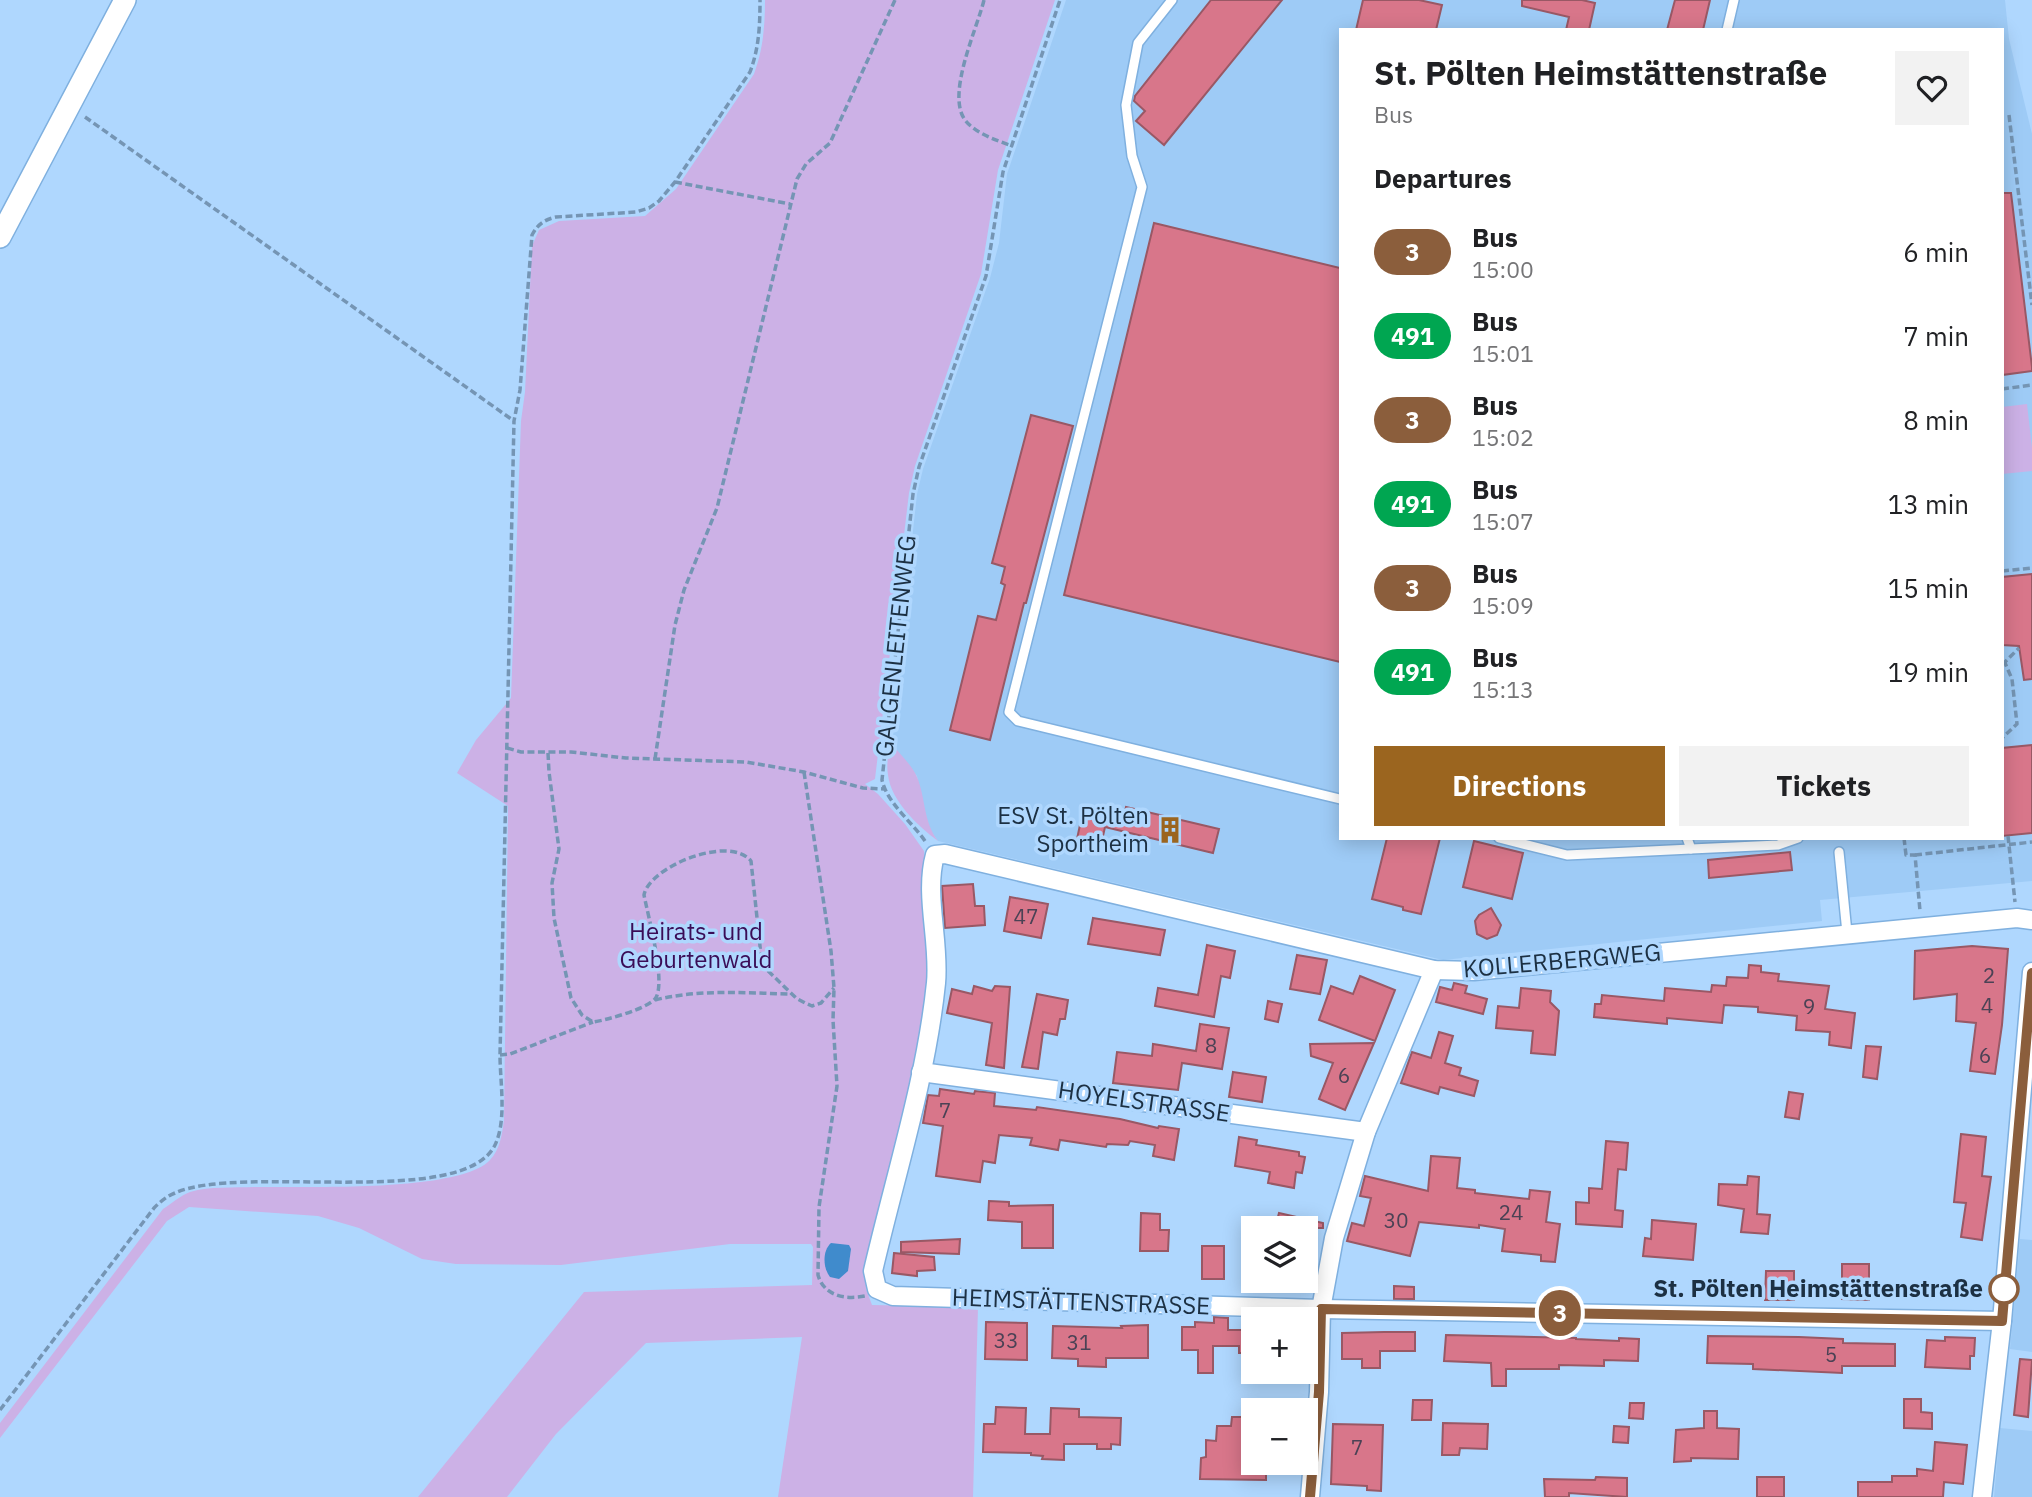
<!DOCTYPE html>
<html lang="en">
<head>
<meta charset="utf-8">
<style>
  :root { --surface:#fff; --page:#f2f2f2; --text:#202124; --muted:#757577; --accent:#9b651f }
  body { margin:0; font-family:"IBM Plex Sans",sans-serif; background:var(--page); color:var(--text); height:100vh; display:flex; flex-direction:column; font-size:26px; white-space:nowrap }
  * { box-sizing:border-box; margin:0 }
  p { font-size:23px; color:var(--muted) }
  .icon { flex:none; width:38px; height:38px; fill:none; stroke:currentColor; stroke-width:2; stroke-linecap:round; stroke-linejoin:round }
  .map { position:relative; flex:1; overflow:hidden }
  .side { position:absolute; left:1339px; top:28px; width:665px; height:812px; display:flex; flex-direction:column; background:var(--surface); border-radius:0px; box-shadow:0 4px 18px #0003 }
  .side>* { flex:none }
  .badge { padding:0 14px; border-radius:23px; font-size:24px; line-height:46px }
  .tools { position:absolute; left:1241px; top:1216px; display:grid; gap:14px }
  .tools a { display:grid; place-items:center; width:77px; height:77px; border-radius:0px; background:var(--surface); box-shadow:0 4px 18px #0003; font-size:35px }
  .map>.badge { position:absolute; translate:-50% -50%; box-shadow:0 0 0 4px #fff }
  h2 { padding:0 35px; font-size:26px; line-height:63px }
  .round { display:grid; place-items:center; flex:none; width:74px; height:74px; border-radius:0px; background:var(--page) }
  .overview { display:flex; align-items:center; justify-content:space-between; height:119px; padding:0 35px }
  h1 { font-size:33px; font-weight:700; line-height:52px }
  .primary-button { display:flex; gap:14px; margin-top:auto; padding:14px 35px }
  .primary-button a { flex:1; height:80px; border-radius:0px; background:var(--accent); color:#fff; font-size:28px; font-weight:700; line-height:80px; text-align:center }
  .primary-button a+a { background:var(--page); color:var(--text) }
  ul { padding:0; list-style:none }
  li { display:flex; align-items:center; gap:21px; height:84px; padding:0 35px }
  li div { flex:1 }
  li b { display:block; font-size:26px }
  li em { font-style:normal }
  li .badge { min-width:77px; font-weight:700; text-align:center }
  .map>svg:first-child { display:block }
</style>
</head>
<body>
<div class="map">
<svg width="2032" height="1497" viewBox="0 0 2032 1497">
  <rect width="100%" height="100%" fill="#afd7fe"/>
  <g fill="#9ecbf6" fill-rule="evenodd">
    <path d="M1066 0H2005L2009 39 2032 134V881L1820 900 1822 921 1443 960 938 841 930 830 925 818 917 776 890 742 917 494 923 469 990 278 999 243 1007 174ZM1340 30H2002V838H1340Z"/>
    <path d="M2020 1239 2032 1240V1352L2010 1349Z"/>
    <path d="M2000 1428 2032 1431V1497H1994Z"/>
  </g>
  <g fill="#ccb1e6">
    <path d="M765 0H1055L998 170 981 274 915 466 909 493 875 779 865 784 878 794 905 824 924 851 931 972 915 1073 865 1273 866 1289 872 1305 978 1307 973 1497H778L802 1337 646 1343 556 1434 507 1497H418L584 1292 812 1285 813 1247 811 1244H730L561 1265 456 1264 422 1259 359 1228 318 1216 189 1207 167 1221 0 1438V1423L163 1209C171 1204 181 1195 190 1192 210 1186 234 1188 254 1187 302 1186 459 1193 490 1160 500 1149 502 1135 504 1120L508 806 457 773 476 740 511 698 521 421 525 392 532 246 539 230 559 221 645 216 676 189 754 74C763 49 765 27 765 0Z"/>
    <path d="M2027 404 2032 448V471L2002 474V407Z"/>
    <path d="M890 742C898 752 912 765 917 777 926 799 923 821 938 841 918 826 891 801 888 775 886 764 889 752 890 742Z"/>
  </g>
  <path fill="#408bcc" d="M831 1243 849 1245 851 1249 848 1271 839 1279 830 1277C823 1268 822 1251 831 1243Z"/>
  <g fill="#d8768a" stroke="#995865" stroke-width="2">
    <path d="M1211 0H1282L1164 145 1136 121 1145 111 1134 101 1135 96Z"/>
    <path d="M1363 0H1419L1442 5 1436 30H1356Z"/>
    <path d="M1522 0H1582L1595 3 1589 30H1566L1569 17 1522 6Z"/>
    <path d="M1675 0H1710L1703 30H1667Z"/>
    <path d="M2002 193H2011L2032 367V371L2002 375Z"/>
    <path d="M1154 223 1340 268V662L1064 595Z"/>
    <path d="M1031 415 1073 426 1026 603H1024L990 740 950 730 978 616 996 620 1005 585 1001 583 1005 567 992 563Z"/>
    <path d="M2032 574V679L2024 680 2019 646 2002 645V577Z"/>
    <path d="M2032 745V833L2002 836V748Z"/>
    <path d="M1084 806 1124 816 1126 807 1219 829 1213 853 1105 827 1101 845 1077 839Z"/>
    <path d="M1387 838H1440L1421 914 1403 910V907L1372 899Z"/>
    <path d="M1474 841 1523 853 1512 899 1463 887Z"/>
    <path d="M1790 852 1792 870 1709 878 1708 860Z"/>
    <path d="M973 884 975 906H984L985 925 945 928 942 886Z"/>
    <path d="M1010 897 1048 904 1041 938 1004 931Z"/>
    <path d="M1491 908 1501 925 1497 935 1487 939 1477 934 1475 921 1479 915Z"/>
    <path d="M1093 918 1165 930 1160 955 1088 944Z"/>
    <path d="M1207 945 1235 951 1230 978 1221 976 1214 1017 1155 1006 1158 988 1198 995Z"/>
    <path d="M1972 946 2008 949 2002 1025 1995 1074 1970 1071 1976 1023 1956 1021 1957 994 1914 999 1915 951Z"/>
    <path d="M1297 955 1327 960 1320 994 1290 989Z"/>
    <path d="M1749 965 1761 966V972L1779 974 1778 981 1829 986 1825 1009 1855 1013 1851 1048 1829 1045 1830 1032 1796 1030 1797 1016 1758 1012V1007L1724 1005 1722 1023 1667 1018V1024L1594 1017 1595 1004H1601L1602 995 1664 1001 1665 988 1711 992 1712 985 1726 986 1727 977 1748 978Z"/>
    <path d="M1360 976 1395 990 1375 1041 1319 1020 1331 986 1353 994Z"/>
    <path d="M1454 983 1467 986 1465 993 1487 999 1483 1014 1436 1002 1440 987 1452 990Z"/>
    <path d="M974 986 992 991 995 986 1010 987 1004 1068 986 1065 992 1023 947 1013 952 989 972 994Z"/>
    <path d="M1521 988 1551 991 1550 1002 1559 1011 1555 1055 1531 1053 1533 1031 1496 1028 1498 1006 1519 1008Z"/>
    <path d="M1037 994 1068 1000 1065 1019H1060L1057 1035 1043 1032 1038 1069 1022 1067Z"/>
    <path d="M1268 1001 1282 1004 1278 1022 1265 1019Z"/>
    <path d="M1200 1024 1229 1028 1222 1069 1182 1063 1178 1090 1113 1083 1117 1052 1152 1056 1153 1044 1196 1051Z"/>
    <path d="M1439 1032 1453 1036 1445 1063 1461 1068 1459 1075 1478 1081 1474 1096 1440 1087 1438 1094 1401 1083 1412 1052 1431 1058Z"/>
    <path d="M1374 1043 1345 1110 1319 1099 1333 1063 1311 1056 1310 1044Z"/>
    <path d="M1866 1046 1881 1047 1877 1079 1863 1077Z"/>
    <path d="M1233 1072 1266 1077 1262 1102 1229 1097Z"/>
    <path d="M940 1089 974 1094 975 1091 995 1093 994 1106 1036 1110 1037 1107 1120 1119 1158 1128 1159 1126 1179 1129 1174 1160 1153 1156 1155 1145 1130 1141 1128 1145 1107 1144 1106 1147 1060 1140 1058 1150 1030 1145 1032 1138 999 1135 995 1163 983 1161 980 1182 936 1176 943 1126 923 1123 928 1095 939 1096Z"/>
    <path d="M1789 1092 1803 1094 1799 1119 1785 1117Z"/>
    <path d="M1961 1134 1986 1137 1982 1176 1991 1177 1982 1240 1961 1237 1966 1203 1954 1202Z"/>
    <path d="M1239 1137 1257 1140 1256 1145 1299 1152V1156L1305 1157 1302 1173 1296 1172 1294 1188 1268 1183 1270 1172 1235 1166Z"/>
    <path d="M1606 1141 1628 1143 1626 1170 1618 1169 1615 1210 1623 1211 1622 1227 1576 1224V1202L1589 1203V1188L1602 1189Z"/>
    <path d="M1431 1156 1460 1158 1457 1188 1475 1190V1193L1529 1199 1530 1190 1550 1192 1546 1222 1560 1224 1555 1262 1541 1261V1255L1502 1251 1505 1229 1479 1225V1228L1419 1222 1410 1256 1347 1241 1352 1223 1364 1226 1371 1198 1360 1196 1365 1176 1428 1191Z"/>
    <path d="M1748 1176 1759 1177 1757 1214 1770 1215 1768 1234 1741 1232 1744 1209 1718 1205 1719 1184 1747 1185Z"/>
    <path d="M989 1201 1009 1202V1206L1053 1205V1248H1022V1222L988 1220Z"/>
    <path d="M1141 1213 1160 1214V1230H1169L1168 1251H1140Z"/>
    <path d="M1279 1213 1323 1223V1228H1275Z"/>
    <path d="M1652 1220 1696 1224 1693 1260 1643 1256 1645 1238 1651 1239Z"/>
    <path d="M960 1239 959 1254 901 1252V1242Z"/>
    <rect x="1202" y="1246" width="22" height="33"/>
    <path d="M894 1253 934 1257 935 1270 917 1271V1276L892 1273Z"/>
    <path d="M1842 1264H1869V1300L1842 1299Z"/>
    <path d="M1766 1271H1794V1300H1765Z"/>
    <path d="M1394 1286 1414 1287V1299H1394Z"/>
    <path d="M1214 1317 1228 1318V1330H1253V1353H1239V1346H1213V1373H1198V1350H1182V1327H1195V1322L1214 1323Z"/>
    <path d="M986 1322 1027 1323V1360L985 1359Z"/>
    <path d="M1148 1325V1358H1106V1367L1078 1366V1359L1052 1358 1053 1326 1122 1328 1121 1326Z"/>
    <path d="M1384 1332H1415V1351H1380V1368H1362V1359H1342V1333Z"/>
    <path d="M1446 1335 1576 1338V1339L1619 1341V1338L1639 1339 1638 1361 1604 1360V1366L1559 1365V1369H1506V1386H1492L1491 1363 1444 1361Z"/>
    <path d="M1708 1336 1799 1337 1843 1339V1343L1895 1344V1366H1842V1373L1753 1369V1364L1707 1363Z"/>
    <path d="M1945 1337 1975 1338 1974 1356H1970V1369L1925 1367 1927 1340 1945 1341Z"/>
    <path d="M2020 1359 2032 1360 2028 1417 2014 1415Z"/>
    <path d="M1904 1399H1921V1412L1932 1413V1429L1904 1428Z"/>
    <path d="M1413 1400H1432L1431 1420H1412Z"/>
    <path d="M1630 1403H1644L1643 1419 1629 1418Z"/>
    <path d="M996 1407 1026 1408 1025 1434H1050L1051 1408 1079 1409V1417L1121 1418 1120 1445 1111 1444V1449H1097V1444H1064V1460L1042 1459 1043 1456 1031 1455V1453L983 1452 984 1424H995Z"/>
    <path d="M1704 1411H1717V1428L1739 1429 1738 1459 1691 1458V1461L1674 1462 1676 1430 1704 1428Z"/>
    <path d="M1232 1417H1253V1463H1266V1480L1200 1479 1201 1458 1206 1457V1440L1216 1441 1217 1426H1231Z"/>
    <path d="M1443 1423 1488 1424 1487 1449 1460 1448 1459 1455H1442Z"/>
    <path d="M1333 1424 1383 1425 1381 1491 1367 1490V1486L1331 1484Z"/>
    <path d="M1614 1426 1629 1427 1628 1443 1613 1442Z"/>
    <path d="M1935 1442 1967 1445 1963 1484 1944 1482 1943 1497H1858V1482H1892V1476H1917V1469L1933 1471Z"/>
    <path d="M1596 1477 1627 1478V1497L1569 1493V1497H1545L1544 1479 1595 1480Z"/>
    <rect x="1757" y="1477" width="27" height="20"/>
  </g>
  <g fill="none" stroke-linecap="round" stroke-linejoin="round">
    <defs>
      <g id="service">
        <path d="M1172 0 1138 43 1126 105 1132 156 1142 187 1009 712 1018 721 1340 799"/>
        <path d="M1727 30 1734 0"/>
        <path d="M1499 838 1567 855 1691 849"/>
        <path d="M1687 838 1691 849 1778 845 1798 838"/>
        <path d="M1839 852 1847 933"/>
      </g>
      <g id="minor">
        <path d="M921 1072 1366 1132"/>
        <path d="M2002 1321 1321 1309 893 1296 877 1289 873 1271C895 1176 926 1080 936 983 940 941 924 895 935 855L945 854 1434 970 1474 971 2017 918 2032 920"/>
        <path d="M1310 1497 1319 1392 1321 1309 1334 1238 1366 1132 1434 970"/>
        <path d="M1982 1497 2002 1321 2032 972"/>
      </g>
      <path id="tertiary" d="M0 237 125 0"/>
    </defs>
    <use href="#service" stroke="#7fb0df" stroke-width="12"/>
    <use href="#minor" stroke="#7fb0df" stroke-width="21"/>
    <use href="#tertiary" stroke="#7fb0df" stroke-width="24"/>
    <g stroke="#7595b4" stroke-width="3.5" stroke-dasharray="7 3.5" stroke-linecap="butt">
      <path d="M984 0C977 29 946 94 965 120 976 134 996 140 1012 146"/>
      <path d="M2009 115 2032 305"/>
      <path d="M85 117 514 421"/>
      <path d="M675 182 790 204"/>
      <path d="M2002 389 2032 385"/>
      <path d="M2002 571 2032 568"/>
      <path d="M2002 662 2005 663 2012 679 2017 724 2002 738"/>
      <path d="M2002 665 2019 648"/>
      <path d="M507 748 521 752H571L626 758 746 762 804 772 863 788 884 789"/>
      <path d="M548 753 549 772 559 849 552 883 554 918 571 998 582 1015 593 1022C607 1020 646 1009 655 999 667 984 648 916 644 895 649 867 729 834 751 861L762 965 796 998 805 1003 812 1006 821 1003 834 988"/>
      <path d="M655 759 675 625 684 590 717 508 797 179 806 164 830 143 895 0"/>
      <path d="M804 772 831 951 834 988 833 1020 837 1086 819 1207 818 1275C824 1296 845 1300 865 1296"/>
      <path d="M2008 836 2015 902"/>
      <path d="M1904 838 1906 855H1915L1920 911"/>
      <path d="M925 841C912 822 887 803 882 780L913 494 919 467 986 276 1003 172 1060 0"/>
      <path d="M1915 855 2032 842"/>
      <path d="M655 1000C699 989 745 993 790 994"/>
      <path d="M500 1055 510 1054 593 1022"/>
      <path d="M0 1410 154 1208C160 1202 167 1196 175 1193 241 1163 463 1210 495 1145 507 1120 500 1082 500 1055L514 421 520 390 532 235C538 224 544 220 556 217L636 212 649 208 659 201 675 182 750 72C759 48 760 26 760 0"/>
    </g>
    <use href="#service" stroke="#fff" stroke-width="9"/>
    <use href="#minor" stroke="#fff" stroke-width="18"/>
    <use href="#tertiary" stroke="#fff" stroke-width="21"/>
  </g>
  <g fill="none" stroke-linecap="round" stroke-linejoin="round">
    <defs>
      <path id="line" d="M1310 1497 1319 1392 1321 1309 2002 1321 2032 973"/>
    </defs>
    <use href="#line" stroke="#fff" stroke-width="16"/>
    <use href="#line" stroke="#8b5e3c" stroke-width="10"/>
  </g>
  <defs>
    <symbol id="building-bare" viewBox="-9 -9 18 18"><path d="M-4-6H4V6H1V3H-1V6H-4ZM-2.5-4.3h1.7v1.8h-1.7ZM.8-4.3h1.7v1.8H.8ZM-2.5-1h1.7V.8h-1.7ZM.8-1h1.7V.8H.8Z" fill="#9b651f" stroke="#afd7fe" stroke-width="2.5" paint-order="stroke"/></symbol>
  </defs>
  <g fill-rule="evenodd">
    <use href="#building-bare" x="1151" y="811" width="38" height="38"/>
  </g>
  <circle fill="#fff" stroke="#8b5e3c" stroke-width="3.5" cx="2004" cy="1289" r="14"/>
  <g text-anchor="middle" stroke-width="7" stroke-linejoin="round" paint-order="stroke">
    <g font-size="21" fill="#4b4255">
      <text x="1026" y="924">47</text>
      <text x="1989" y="983">2</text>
      <text x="1987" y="1013">4</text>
      <text x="1809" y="1014">9</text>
      <text x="1211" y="1053">8</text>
      <text x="1985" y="1063">6</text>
      <text x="1344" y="1083">6</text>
      <text x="945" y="1118">7</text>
      <text x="1511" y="1220">24</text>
      <text x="1396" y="1228">30</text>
      <text x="1006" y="1348">33</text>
      <text x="1079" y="1350">31</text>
      <text x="1831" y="1362">5</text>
      <text x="1357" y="1455">7</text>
    </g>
    <g font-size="24" fill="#1c3043" stroke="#afd7fe">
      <text transform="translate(896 646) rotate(-84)" y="8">GALGENLEITENWEG</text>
      <text transform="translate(1562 961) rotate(-5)" y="8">KOLLERBERGWEG</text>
      <text transform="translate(1144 1102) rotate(8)" y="8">HOYELSTRASSE</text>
      <text transform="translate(1081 1302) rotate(2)" y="8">HEIMSTÄTTENSTRASSE</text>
    </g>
    <g font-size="24" fill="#1c3043" stroke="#afd7fe" text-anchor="end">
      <text x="1149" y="824">ESV St. Pölten<tspan x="1149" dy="28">Sportheim</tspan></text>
    </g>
    <g font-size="24" fill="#3a0d57" stroke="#afd7fe">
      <text x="696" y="940">Heirats- und<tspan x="696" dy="28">Geburtenwald</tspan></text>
    </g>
    <g font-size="24" font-weight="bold" fill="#1c3043" stroke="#afd7fe" text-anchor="end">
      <text x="1983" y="1297">St. Pölten Heimstättenstraße</text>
    </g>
  </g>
</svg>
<div class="tools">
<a><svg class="icon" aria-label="layers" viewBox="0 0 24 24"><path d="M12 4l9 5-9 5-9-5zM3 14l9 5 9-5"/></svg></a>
<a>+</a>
<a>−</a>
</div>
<b class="badge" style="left:1560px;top:1313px;background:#8b5e3c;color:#fff">3</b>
<section class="side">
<div class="overview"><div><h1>St. Pölten Heimstättenstraße</h1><p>Bus</p></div><a class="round"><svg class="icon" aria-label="heart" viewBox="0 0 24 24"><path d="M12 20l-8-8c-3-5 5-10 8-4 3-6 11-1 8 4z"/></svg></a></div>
<h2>Departures</h2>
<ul>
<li><span class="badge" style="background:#8b5e3c;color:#fff">3</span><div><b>Bus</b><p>15:00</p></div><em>6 min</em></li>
<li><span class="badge" style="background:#00a651;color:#fff">491</span><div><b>Bus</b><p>15:01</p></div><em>7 min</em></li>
<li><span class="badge" style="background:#8b5e3c;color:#fff">3</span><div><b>Bus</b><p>15:02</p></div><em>8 min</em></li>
<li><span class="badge" style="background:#00a651;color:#fff">491</span><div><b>Bus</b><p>15:07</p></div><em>13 min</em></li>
<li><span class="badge" style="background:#8b5e3c;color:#fff">3</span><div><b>Bus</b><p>15:09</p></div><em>15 min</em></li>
<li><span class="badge" style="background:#00a651;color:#fff">491</span><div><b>Bus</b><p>15:13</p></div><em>19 min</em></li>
</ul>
<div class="primary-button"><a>Directions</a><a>Tickets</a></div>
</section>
</div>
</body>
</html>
